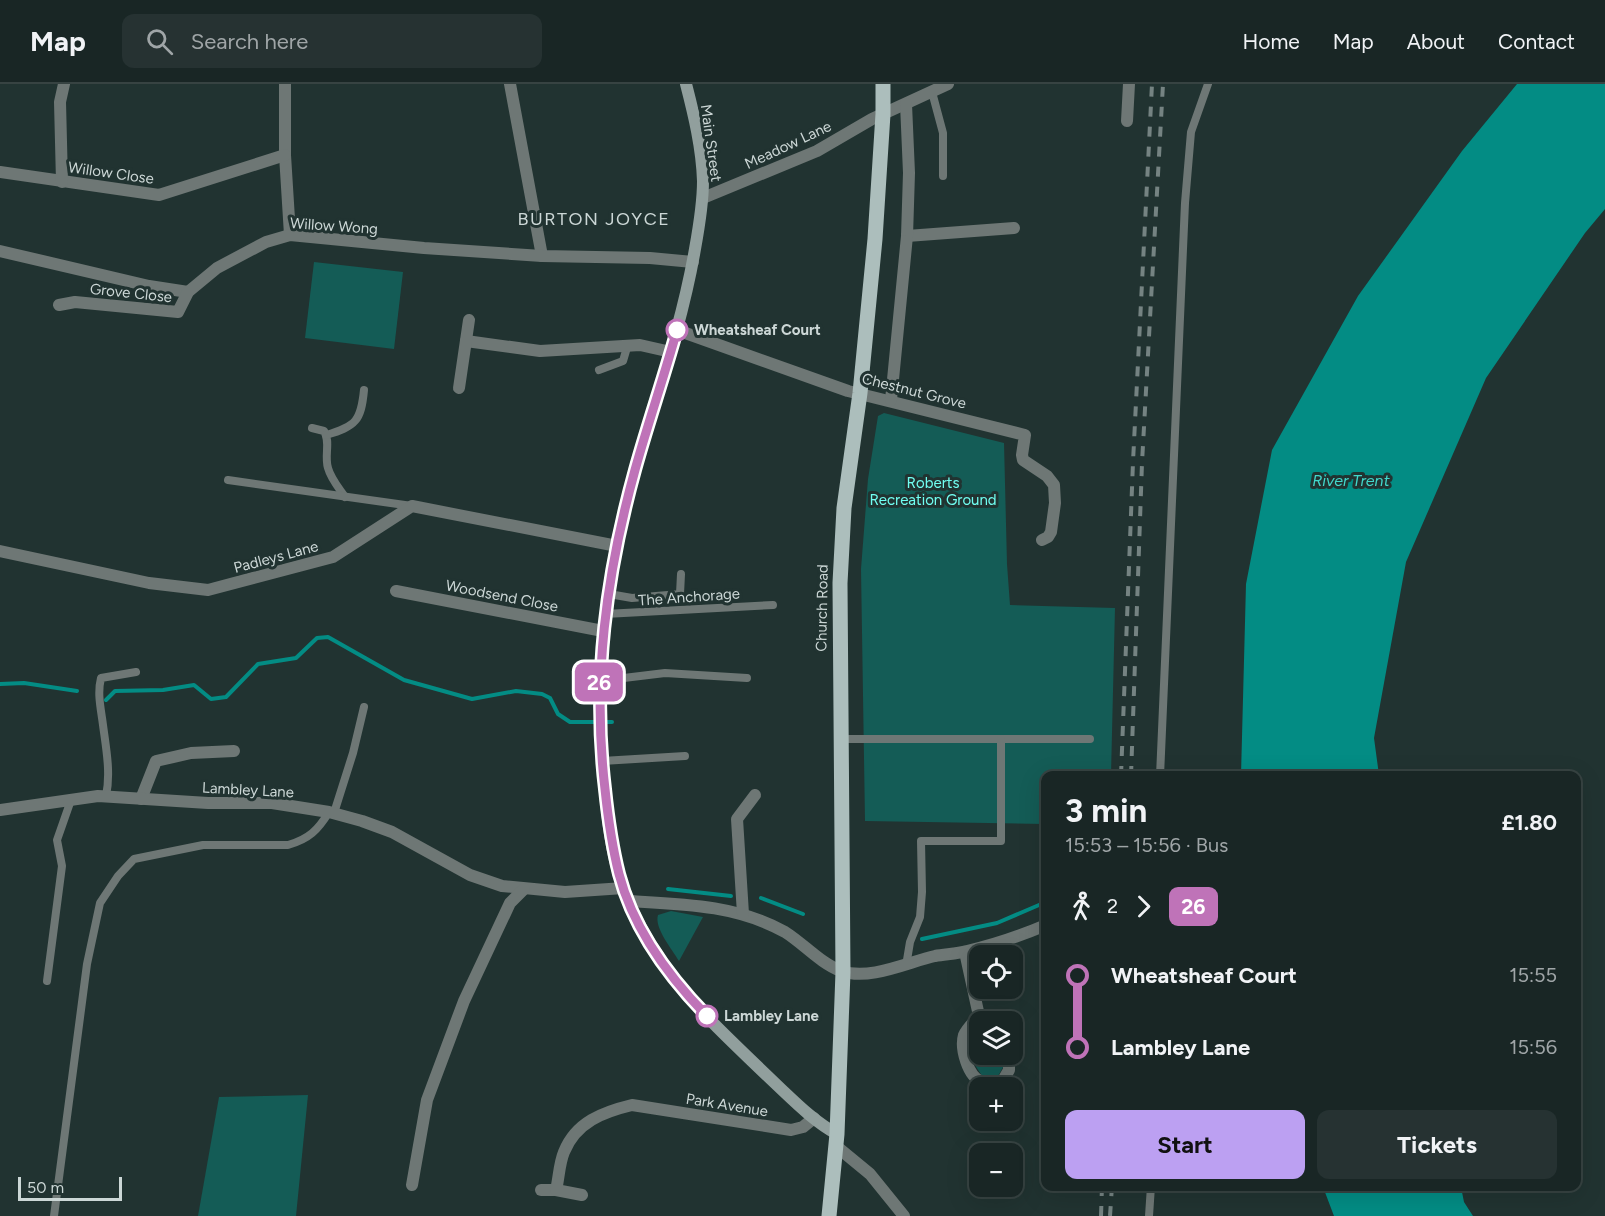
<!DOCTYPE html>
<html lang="en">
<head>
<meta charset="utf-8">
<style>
  :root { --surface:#192625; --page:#263232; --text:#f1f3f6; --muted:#9fa5a7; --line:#374342; --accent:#bca0f2 }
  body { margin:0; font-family:Figtree,sans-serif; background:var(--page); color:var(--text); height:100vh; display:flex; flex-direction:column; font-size:22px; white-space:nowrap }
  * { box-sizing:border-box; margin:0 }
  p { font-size:20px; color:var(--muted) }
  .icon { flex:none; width:33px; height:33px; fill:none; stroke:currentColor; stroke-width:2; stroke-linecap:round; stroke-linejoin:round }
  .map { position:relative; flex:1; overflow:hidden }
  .details { position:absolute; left:1041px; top:687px; width:540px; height:420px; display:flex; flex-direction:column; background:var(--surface); border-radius:12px; box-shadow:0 6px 24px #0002,0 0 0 2px var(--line) }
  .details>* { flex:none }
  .badge { padding:0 12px; border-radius:9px; font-size:21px; line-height:39px }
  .controls { position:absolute; left:969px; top:861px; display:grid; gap:12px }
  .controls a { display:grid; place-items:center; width:54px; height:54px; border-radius:12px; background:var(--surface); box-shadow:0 6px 24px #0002,0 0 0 2px var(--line); font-size:30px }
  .scale { position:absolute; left:18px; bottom:15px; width:104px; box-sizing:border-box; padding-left:6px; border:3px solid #ccd7d6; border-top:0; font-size:16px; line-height:21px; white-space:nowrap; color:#ccd7d6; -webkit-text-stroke:4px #213331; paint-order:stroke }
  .map>.badge { position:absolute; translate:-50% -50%; box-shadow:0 0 0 3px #fff }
  .legs { display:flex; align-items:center; gap:9px; height:66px; padding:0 24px; font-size:20px }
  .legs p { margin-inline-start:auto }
  .overview { display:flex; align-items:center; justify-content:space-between; height:102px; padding:0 24px }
  h1 { font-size:33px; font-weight:700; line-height:45px }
  .cta { display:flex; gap:12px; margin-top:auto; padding:12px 24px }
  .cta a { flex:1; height:69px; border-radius:12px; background:var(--accent); color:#111; font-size:24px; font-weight:700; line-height:69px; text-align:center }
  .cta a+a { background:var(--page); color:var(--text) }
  ul { padding:0 24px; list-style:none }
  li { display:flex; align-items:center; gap:21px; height:72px; font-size:22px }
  li i { display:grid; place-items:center; width:9px; height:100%; margin:0 8px; background:currentColor }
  li i::after { content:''; width:15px; height:15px; margin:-8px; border:4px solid; border-radius:50%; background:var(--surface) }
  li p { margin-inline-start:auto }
  li:first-child i { background:linear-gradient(#0000 50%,currentColor 0) }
  li:last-child i { background:linear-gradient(currentColor 50%,#0000 0) }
  header { display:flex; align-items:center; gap:36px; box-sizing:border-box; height:84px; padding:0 30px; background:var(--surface); border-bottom:2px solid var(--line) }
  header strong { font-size:28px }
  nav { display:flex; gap:33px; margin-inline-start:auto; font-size:21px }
  .search { width:420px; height:54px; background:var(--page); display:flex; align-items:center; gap:15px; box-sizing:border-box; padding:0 21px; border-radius:12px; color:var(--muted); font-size:22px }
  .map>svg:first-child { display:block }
</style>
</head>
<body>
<header>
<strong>Map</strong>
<div class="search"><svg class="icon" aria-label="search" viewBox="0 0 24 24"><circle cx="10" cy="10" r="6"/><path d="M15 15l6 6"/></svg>Search here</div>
<nav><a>Home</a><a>Map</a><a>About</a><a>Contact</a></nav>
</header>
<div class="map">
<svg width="1605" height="1132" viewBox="0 0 1605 1132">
  <rect width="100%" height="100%" fill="#213331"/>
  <g fill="#145c56">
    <path d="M314 178 403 188 394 265 305 254Z"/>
    <path d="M884 329 1004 359 1007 480 1010 521 1115 524 1111 691 1046 692 1045 740 865 737 861 485 868 395 878 332Z"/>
    <path d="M671 827 703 833 679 877C672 865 654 844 658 831Z"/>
    <path d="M976 950H979L980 970 1004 971 1006 978 998 992 985 995C974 982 964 965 976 950Z"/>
    <path d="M308 1011 296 1132H198L219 1013Z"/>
  </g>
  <g fill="#038c84">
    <path d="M1517 0H1605V125L1585 149 1486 294 1406 478 1374 654 1379 691H1241L1246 500 1272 366 1358 212 1462 67Z"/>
    <path d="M1323 1103H1461L1464 1118 1473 1132H1334Z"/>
  </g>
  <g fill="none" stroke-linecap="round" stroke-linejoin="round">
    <g stroke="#038c84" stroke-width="4">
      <path d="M0 600 24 599 77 607"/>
      <path d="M106 616 115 607 163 606 194 601 211 615 226 613 258 580 296 574 317 554 328 553 404 596 472 615 516 607 542 610 550 614 558 630 570 638H612"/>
      <path d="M668 805 731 812"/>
      <path d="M761 814 803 830"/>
      <path d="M922 855 997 839 1046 818"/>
    </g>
    <g stroke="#6e7775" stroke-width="8">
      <path d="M932 8 943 49V92"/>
      <path d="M599 286 623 277 628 260"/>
      <path d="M312 344 324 347C331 358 324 371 328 384 331 395 339 404 345 413"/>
      <path d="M326 351C356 342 361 337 364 306"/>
      <path d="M228 396 412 422"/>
      <path d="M609 510 632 514 680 510 681 490"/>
      <path d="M605 530 773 521"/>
      <path d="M599 597 665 589 747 594"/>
      <path d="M840 655H1090"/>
      <path d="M602 677 685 672"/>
      <path d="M1160 692 1185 119 1191 48 1208 0"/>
      <path d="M106 712C111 689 106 664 103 641 101 625 97 610 101 594L136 588"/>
      <path d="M334 729 353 669 364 623"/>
      <path d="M906 882 910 858 920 833 922 808 921 757H1001V655"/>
      <path d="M47 897 62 782 57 756 71 716"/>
      <path d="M54 1132 87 880 100 819 118 792 134 775 203 761H288C309 755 318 746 329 728"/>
      <path d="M1149 1132 1151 1102"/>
    </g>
    <g stroke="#6e7775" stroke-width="12">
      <path d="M285 0V71L290 151"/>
      <path d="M510 0 542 172"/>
      <path d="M1127 37 1129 0"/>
      <path d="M0 88 159 111 285 71"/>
      <path d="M62 98 60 18 64 0"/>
      <path d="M703 114 817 67 872 35 948 0"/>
      <path d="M907 152 1014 144"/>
      <path d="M0 167 149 202 188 208"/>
      <path d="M59 221 75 218 178 228 188 208 217 184 266 158 290 151 424 164 542 172 650 174 693 178"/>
      <path d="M677 246 848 307 1025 351 1022 371 1023 376 1047 392 1054 401 1055 419 1051 448 1048 453 1042 456"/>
      <path d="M466 257 540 267 640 261 671 268"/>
      <path d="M459 304 469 236"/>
      <path d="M891 316 907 152 909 89 906 20"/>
      <path d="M0 467 149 499 208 506 333 473 412 422 617 462"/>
      <path d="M396 507 603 547"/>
      <path d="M141 715 156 677 191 669 234 667"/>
      <path d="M0 726 98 712 208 719H272L329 728 362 737 392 748 470 791 502 802 565 808 624 804"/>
      <path d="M629 817C682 820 737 821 785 848 804 860 820 879 841 887 870 897 908 878 935 872 946 870 957 870 967 867 994 861 1020 852 1046 841"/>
      <path d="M743 830 737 735 755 711"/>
      <path d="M965 868 979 932"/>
      <path d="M979 932C974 938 967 944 964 951 960 965 968 993 982 998 989 1000 995 999 1002 998L1009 986V970"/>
      <path d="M979 932 995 938"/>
      <path d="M836 1062 870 1090 904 1132"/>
      <path d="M412 1101 427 1016 464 917 510 819 524 805"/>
      <path d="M541 1106H556"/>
      <path d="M582 1111 556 1106C559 1094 559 1080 564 1068 576 1038 603 1028 632 1021L791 1046 803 1043 814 1034"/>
    </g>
    <path stroke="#919f9d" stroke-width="12" d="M686 0C694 31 702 64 703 97 703 120 699 143 695 165 682 240 657 311 636 383 604 491 593 597 605 709 608 737 611 767 620 794 638 852 675 900 717 943 737 963 758 983 779 1003 797 1020 815 1038 837 1050"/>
    <path stroke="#acbebc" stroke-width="15" d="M829 1132 837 1050 843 888 840 499 844 424 860 309 875 155 883 30V0"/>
    <g stroke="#758382" stroke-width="4" stroke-dasharray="10 10" stroke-linecap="butt">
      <path d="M1121 692 1133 378 1152 0"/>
      <path d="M1131 692 1142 379 1163 0"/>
      <path d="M1101 1132 1102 1102"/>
      <path d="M1110 1132 1112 1102"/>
    </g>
  </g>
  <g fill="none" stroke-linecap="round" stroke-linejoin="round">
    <defs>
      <path id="line-1" d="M677 246C664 293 648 339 635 386 606 491 592 596 605 705 608 734 612 762 619 790 633 844 669 893 707 932"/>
    </defs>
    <use href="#line-1" stroke="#fff" stroke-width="14"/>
    <use href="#line-1" stroke="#bf73b8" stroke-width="9"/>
  </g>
  <g fill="#fff" stroke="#bf73b8" stroke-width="3">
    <circle cx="677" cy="246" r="10"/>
    <circle cx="707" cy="932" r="10"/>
  </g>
  <g text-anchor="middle" stroke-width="6" stroke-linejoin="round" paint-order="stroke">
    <g font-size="15" fill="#ccd7d6" stroke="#213331">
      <text transform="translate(711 59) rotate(82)" y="5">Main Street</text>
      <text transform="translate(788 61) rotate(-25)" y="5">Meadow Lane</text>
      <text transform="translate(111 89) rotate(8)" y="5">Willow Close</text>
      <text transform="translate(334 142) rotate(4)" y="5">Willow Wong</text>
      <text transform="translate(131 209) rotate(6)" y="5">Grove Close</text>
      <text transform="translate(914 307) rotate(14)" y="5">Chestnut Grove</text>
      <text transform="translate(276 473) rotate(-15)" y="5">Padleys Lane</text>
      <text transform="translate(502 512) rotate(11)" y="5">Woodsend Close</text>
      <text transform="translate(689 513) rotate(-4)" y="5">The Anchorage</text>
      <text transform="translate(822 524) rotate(-89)" y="5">Church Road</text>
      <text transform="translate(248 706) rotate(3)" y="5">Lambley Lane</text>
      <text transform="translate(727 1021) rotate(9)" y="5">Park Avenue</text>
    </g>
    <g font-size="15" font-weight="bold" fill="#ccd7d6" stroke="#213331" text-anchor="start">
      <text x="694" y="251">Wheatsheaf Court</text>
      <text x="724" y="937">Lambley Lane</text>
    </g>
    <g font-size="15" fill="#70fef1" stroke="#213331">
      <text x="933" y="404">Roberts<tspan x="933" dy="17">Recreation Ground</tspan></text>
    </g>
    <g font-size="16" font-style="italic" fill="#42d8cc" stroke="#213331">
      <text x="1351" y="402">River Trent</text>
    </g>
    <g font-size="18" letter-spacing="1.5" fill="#ccd7d6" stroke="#213331">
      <text x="594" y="141">BURTON JOYCE</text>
    </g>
  </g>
</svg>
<div class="controls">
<a><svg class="icon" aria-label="locate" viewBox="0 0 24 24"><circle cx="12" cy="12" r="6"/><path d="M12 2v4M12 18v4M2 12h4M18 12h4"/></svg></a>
<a><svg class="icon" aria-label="layers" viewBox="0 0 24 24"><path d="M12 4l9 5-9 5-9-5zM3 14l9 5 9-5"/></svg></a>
<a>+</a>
<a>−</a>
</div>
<div class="scale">50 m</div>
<b class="badge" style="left:599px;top:598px;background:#bf73b8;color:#fff">26</b>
<section class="details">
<div class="overview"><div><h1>3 min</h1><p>15:53 – 15:56 · Bus</p></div><b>£1.80</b></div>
<div class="legs"><svg class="icon" aria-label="walk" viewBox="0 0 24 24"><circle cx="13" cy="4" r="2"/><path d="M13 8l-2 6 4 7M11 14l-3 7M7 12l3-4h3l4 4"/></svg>2<svg class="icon" aria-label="forward" viewBox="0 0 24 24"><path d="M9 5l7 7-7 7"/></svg><b class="badge" style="background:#bf73b8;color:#fff">26</b></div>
<ul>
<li><i style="color:#bf73b8"></i><b>Wheatsheaf Court</b><p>15:55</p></li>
<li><i style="color:#bf73b8"></i><b>Lambley Lane</b><p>15:56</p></li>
</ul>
<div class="cta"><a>Start</a><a>Tickets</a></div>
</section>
</div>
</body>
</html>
